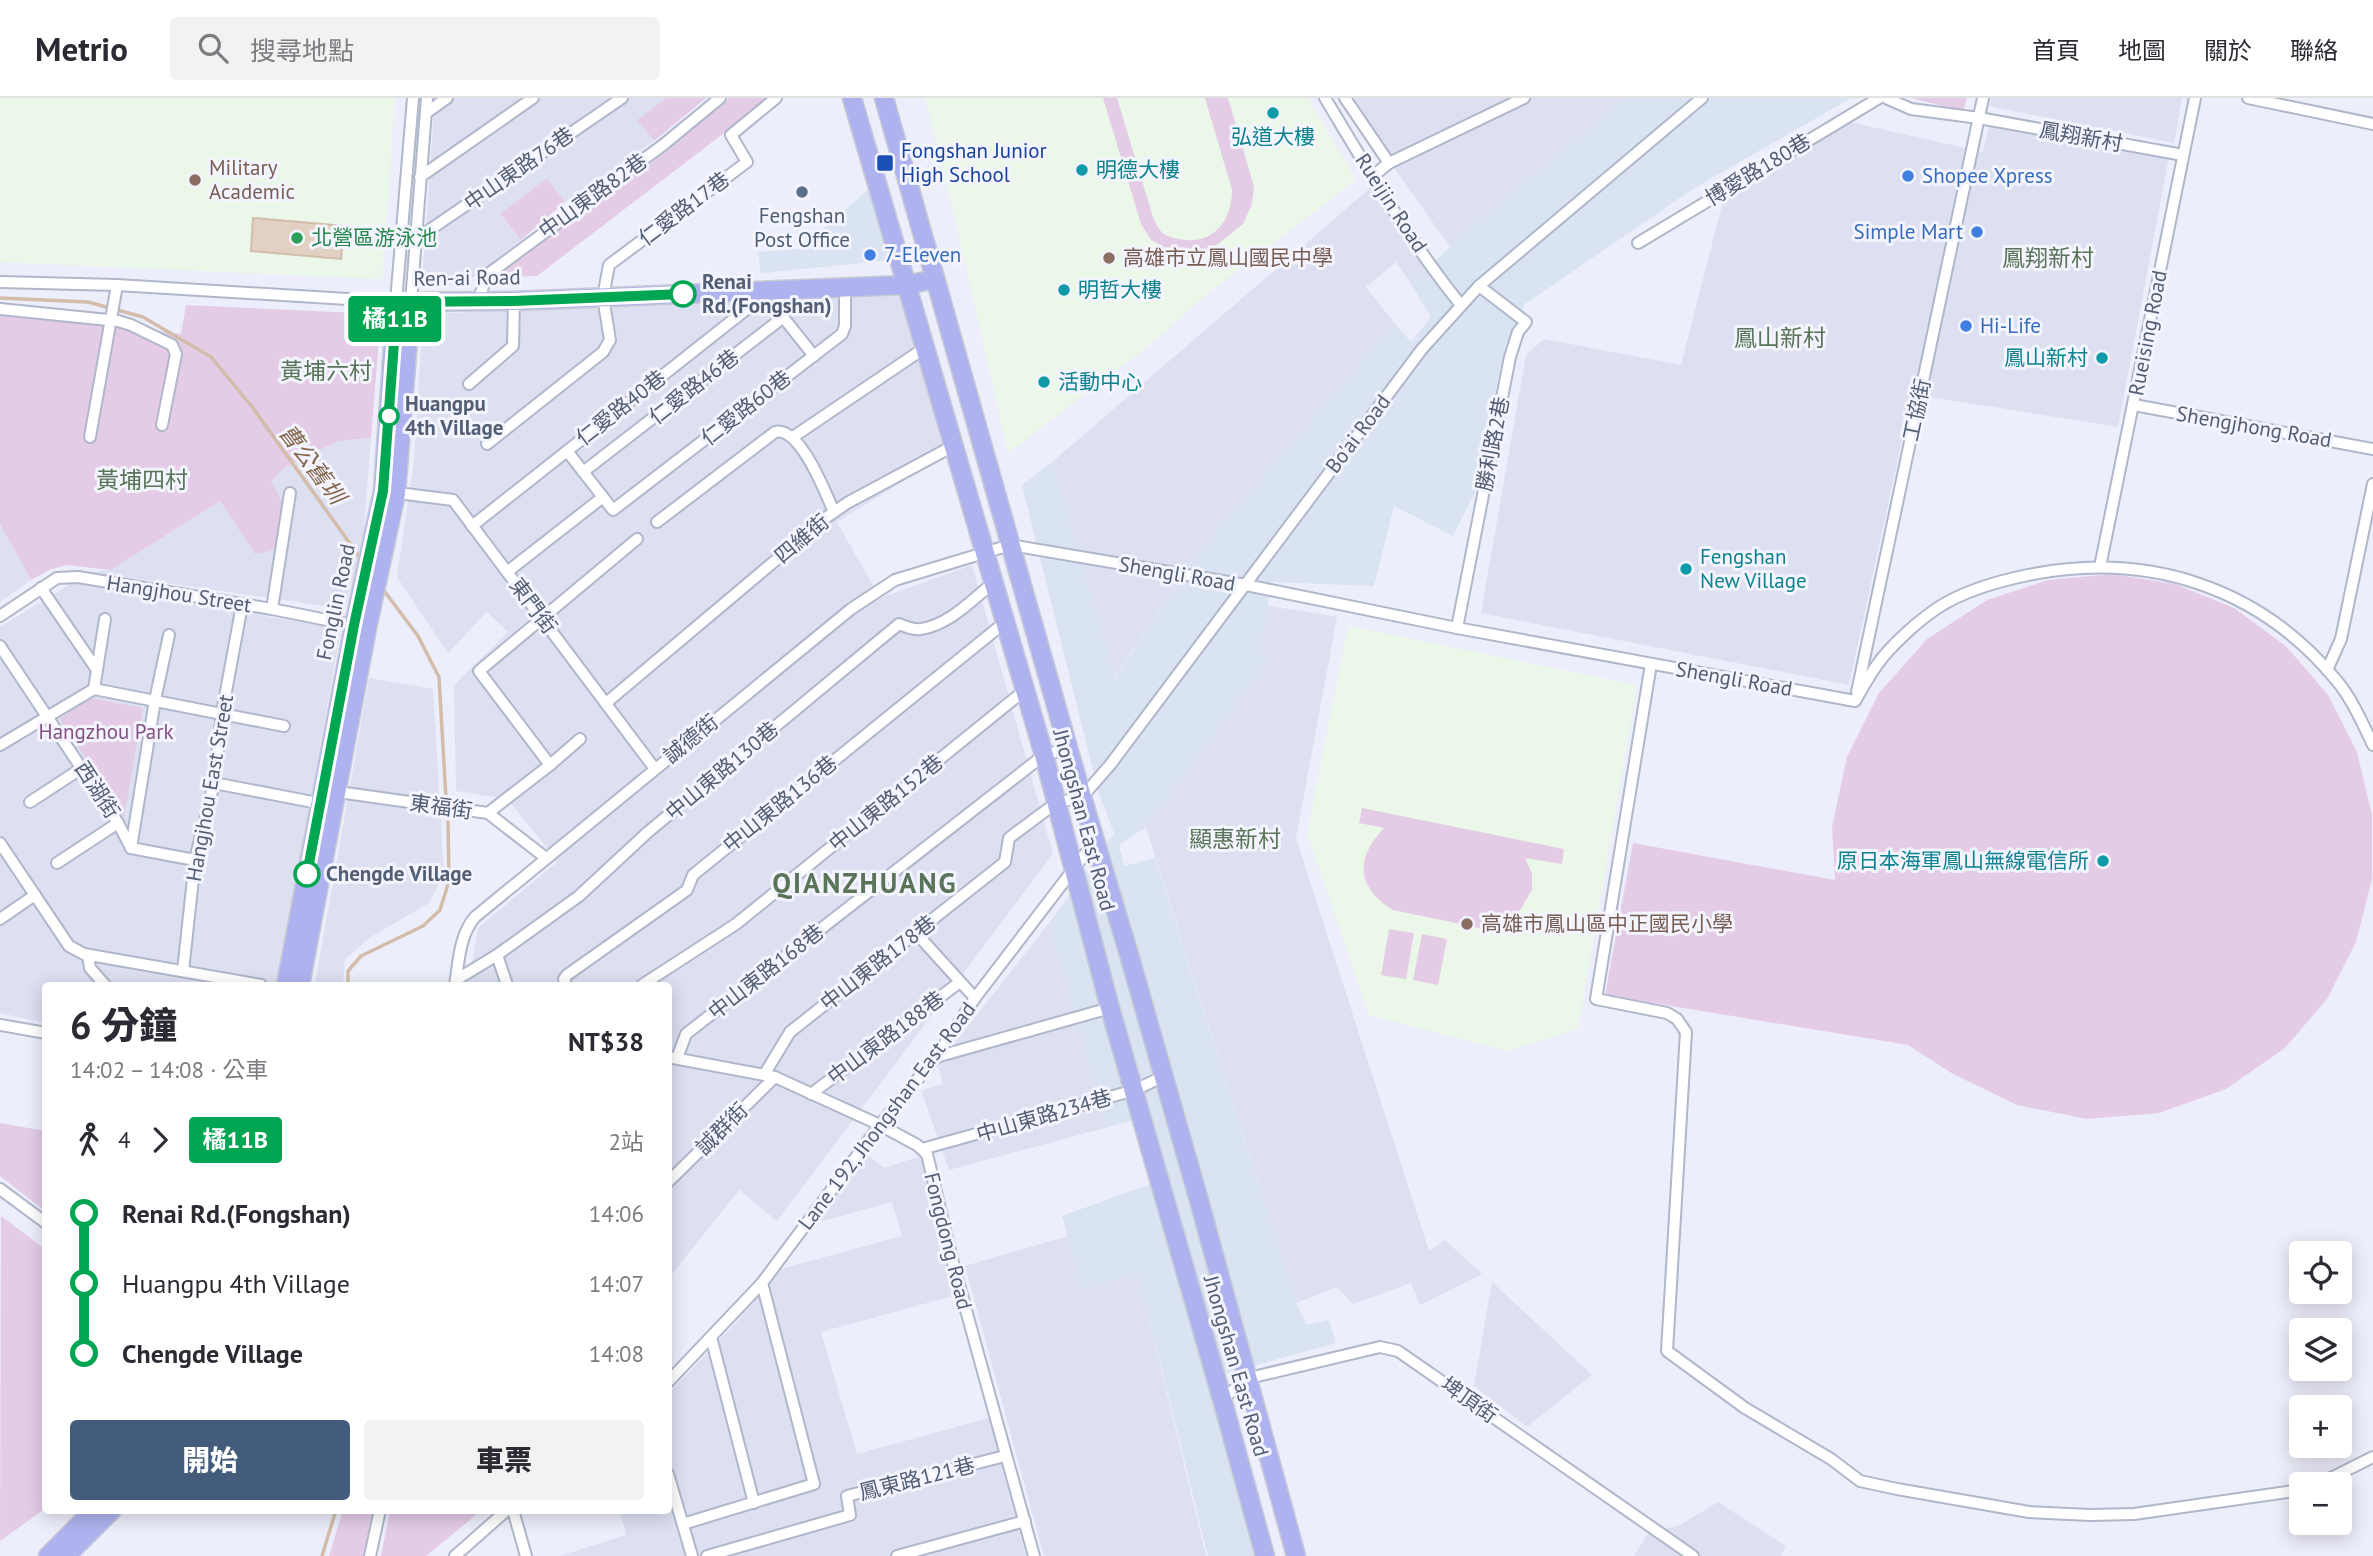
<!DOCTYPE html>
<html lang="zh-TW">
<head>
<meta charset="utf-8">
<style>
  :root { --surface:#fff; --page:#f2f2f3; --text:#2b2b33; --muted:#7c7c81; --line:#e1e1e2; --accent:#445c7b }
  body { margin:0; font-family:"PT Sans","Noto Sans TC",sans-serif; background:var(--page); color:var(--text); height:100vh; display:flex; flex-direction:column; font-size:26px; white-space:nowrap }
  * { box-sizing:border-box; margin:0 }
  p { font-size:23px; color:var(--muted) }
  .icon { flex:none; width:38px; height:38px; fill:none; stroke:currentColor; stroke-width:2; stroke-linecap:round; stroke-linejoin:round }
  .map { position:relative; flex:1; overflow:hidden }
  .sheet { position:absolute; left:42px; top:884px; width:630px; height:532px; display:flex; flex-direction:column; background:var(--surface); border-radius:7px; box-shadow:0 4px 18px #0003 }
  .sheet>* { flex:none }
  .badge { padding:0 14px; border-radius:5px; font-size:24px; line-height:46px }
  .fabs { position:absolute; left:2289px; top:1143px; display:grid; gap:14px }
  .fabs a { display:grid; place-items:center; width:63px; height:63px; border-radius:7px; background:var(--surface); box-shadow:0 4px 18px #0003; font-size:35px }
  .map>.badge { position:absolute; translate:-50% -50%; box-shadow:0 0 0 4px #fff }
  .legs { display:flex; align-items:center; gap:10px; height:77px; padding:0 28px; font-size:23px }
  .legs p { margin-inline-start:auto }
  .head { display:flex; align-items:center; justify-content:space-between; height:119px; padding:0 28px }
  h1 { font-size:38px; font-weight:800; line-height:52px }
  .action { display:flex; gap:14px; margin-top:auto; padding:14px 28px }
  .action a { flex:1; height:80px; border-radius:7px; background:var(--accent); color:#fff; font-size:28px; font-weight:800; line-height:80px; text-align:center }
  .action a+a { background:var(--page); color:var(--text) }
  ul { padding:0 28px; list-style:none }
  li { display:flex; align-items:center; gap:24px; height:70px; font-size:26px }
  li i { display:grid; place-items:center; width:10px; height:100%; margin:0 9px; background:currentColor }
  li i::after { content:''; width:18px; height:18px; margin:-9px; border:5px solid; border-radius:50%; background:var(--surface) }
  li p { margin-inline-start:auto }
  li:first-child i { background:linear-gradient(#0000 50%,currentColor 0) }
  li:last-child i { background:linear-gradient(currentColor 50%,#0000 0) }
  header { display:flex; align-items:center; gap:42px; box-sizing:border-box; height:98px; padding:0 35px; background:var(--surface); border-bottom:2px solid var(--line) }
  header strong { font-size:33px }
  nav { display:flex; gap:38px; margin-inline-start:auto; font-size:24px }
  .search { width:490px; height:63px; background:var(--page); display:flex; align-items:center; gap:18px; box-sizing:border-box; padding:0 24px; border-radius:7px; color:var(--muted); font-size:26px }
  .map>svg:first-child { display:block }
</style>
</head>
<body>
<header>
<strong>Metrio</strong>
<div class="search"><svg class="icon" aria-label="search" viewBox="0 0 24 24"><circle cx="10" cy="10" r="6"/><path d="M15 15l6 6"/></svg>搜尋地點</div>
<nav><a>首頁</a><a>地圖</a><a>關於</a><a>聯絡</a></nav>
</header>
<div class="map">
<svg width="2373" height="1458" viewBox="0 0 2373 1458">
  <rect width="100%" height="100%" fill="#edeefb"/>
  <g fill="#dce0f1">
    <path d="M435 0H666L637 22 654 43 565 104 547 80 500 117 521 142 472 180 431 181 423 170Z"/>
    <path d="M1354 0H1627L1499 105 1450 149 1395 71Z"/>
    <path d="M1991 0H2182L2174 45 1989 8Z"/>
    <path d="M1850 24 1983 54 1989 28 2169 59 2118 329 1912 296 1849 587 1481 515 1526 257 1544 241 1681 267 1724 99Z"/>
    <path d="M1376 85 1428 169 1409 183 1396 164 1366 189 1396 227 1376 247 1195 459 1114 580 1052 364Z"/>
    <path d="M901 198 945 358 837 424 880 500 972 467 1053 756 777 1123 739 1092 669 1180 668 887H468L478 830 556 765 542 743 507 701 456 693 454 587 508 534 487 514 448 555 397 479 414 363 423 216Z"/>
    <path d="M371 340 363 443 345 511 90 474 111 472 220 403 255 456 283 405 271 384 284 370 338 343Z"/>
    <path d="M0 426 31 482 0 504Z"/>
    <path d="M72 485 341 531 277 887H46L45 925 0 915V529Z"/>
    <path d="M1264 507 1337 519 1296 740 1429 1153 1445 1142 1482 1176 1420 1207 1411 1185 1353 1206 1337 1189 1296 1205 1146 729 1267 564 1261 549Z"/>
    <path d="M369 580 433 591 444 776 429 805 371 839 345 861 343 887H315Z"/>
    <path d="M1049 825 1108 1029 949 1072 921 992 943 986 938 966Z"/>
    <path d="M927 1056 953 1198 821 1234 857 1356 989 1320 1026 1458H560L626 1437 620 1412H668L669 1295 735 1226 781 1171 902 1138 892 1104 811 1126 868 1057 884 1070Z"/>
    <path d="M1068 1138 1082 1191 1138 1175 1206 1458H1044L965 1168Z"/>
    <path d="M1492 1184 1592 1277 1527 1329 1474 1288Z"/>
    <path d="M1718 1404 1786 1448 1781 1458H1634L1648 1435 1680 1427Z"/>
  </g>
  <g fill="#d9e3f1">
    <path d="M1627 0H1851L1696 89 1525 206 1505 248 1475 394 1453 438 1394 408 1374 488 1271 484 1261 549 1267 564 1146 729 1119 747 1124 768 1155 760 1296 1205 1307 1227 1329 1222 1336 1245 1210 1280 1258 1458H1208L1138 1175 1082 1191 1062 1118 1150 1086 1134 1022 1108 1029 1049 825 1114 735 1098 693 1022 387 1052 364 1115 580 1195 459 1376 247 1396 227 1411 244 1431 219 1409 183 1428 169 1499 105Z"/>
    <path d="M870 90 892 162 761 175 758 154 800 151Z"/>
  </g>
  <g fill="#eaf7e9">
    <path d="M0 0H395L382 181 0 164Z"/>
    <path d="M925 0H1308L1356 82 1207 196 1151 246 1008 355 956 125Z"/>
    <path d="M1348 528 1637 587 1578 931 1508 953 1369 917 1307 736Z"/>
  </g>
  <g fill="#e4cce7">
    <path d="M666 0H706L654 43 637 22Z"/>
    <path d="M729 0H767L749 16 537 178 492 180 653 64Z"/>
    <path d="M1103 0H1117L1152 116C1154 121 1156 127 1159 131 1164 138 1172 140 1179 141 1213 148 1232 123 1232 92L1205 0H1228L1254 89 1252 106 1243 126 1209 153 1189 156 1166 150 1151 142 1141 126Z"/>
    <path d="M1911 0H1967L1963 13Z"/>
    <path d="M547 80 565 104 521 142 500 116Z"/>
    <path d="M186 207 381 216 371 340 338 343 284 370 271 384 283 404 275 452 255 456 220 403 111 472 66 467 49 472 31 482 0 426V216L117 227 181 236Z"/>
    <path d="M2112 476 2175 486 2234 510 2286 548 2328 597 2357 654 2372 717V781L2356 844 2327 901 2285 950 2226 991 2159 1015 2087 1021 2017 1007 1953 976 1908 947 1605 897 1633 745 1835 782 1832 729 1847 659 1879 595 1927 541 1987 502 2048 482Z"/>
    <path d="M91 600 143 610 124 720 60 621Z"/>
    <path d="M1362 710 1564 751 1562 766 1525 760 1532 775V792L1514 822 1502 829 1489 832 1393 812C1356 790 1355 760 1384 730L1359 725Z"/>
    <path d="M1389 831 1414 835 1406 881 1381 877Z"/>
    <path d="M1422 836 1447 841 1438 887 1413 882Z"/>
    <path d="M0 1025 45 1033V1113L0 1078Z"/>
    <path d="M1 1118 45 1151 46 1410 0 1443Z"/>
    <path d="M343 1412H373L363 1458H329Z"/>
    <path d="M390 1412H482L426 1458H381Z"/>
  </g>
  <path fill="#e2d1c3" stroke="#d3bdaa" stroke-width="2" d="M253 120 344 128 341 161 251 153Z"/>
  <g fill="none" stroke-linecap="round" stroke-linejoin="round">
    <g stroke="#d3bdaa" stroke-width="3.5">
      <path d="M0 200 88 204 143 219 211 259 253 310 361 461"/>
      <path d="M382 490 418 538 439 579 446 701"/>
      <path d="M348 887V873L361 858 423 828 440 812 449 783 448 724"/>
      <path d="M322 1458 336 1412"/>
    </g>
    <defs>
      <g id="minor">
        <path d="M1325 0C1366 68 1411 146 1461 207"/>
        <path d="M1345 0 1389 65"/>
        <path d="M1886 0 1911 11 1979 20 2183 57"/>
        <path d="M2248 0 2373 26"/>
        <path d="M426 15 447 0"/>
        <path d="M1373 78 1389 65 1524 0"/>
        <path d="M420 79 533 0"/>
        <path d="M415 142 622 0"/>
        <path d="M1638 145 1879 0"/>
        <path d="M0 184 117 187 396 204 413 0"/>
        <path d="M478 203 487 177 663 47 720 0"/>
        <path d="M411 204 427 0"/>
        <path d="M0 211 118 223 131 227 172 247 176 256 162 327"/>
        <path d="M783 219 814 258"/>
        <path d="M469 286 513 248 514 203"/>
        <path d="M2134 307 2373 351"/>
        <path d="M90 339 117 187"/>
        <path d="M793 339 926 249"/>
        <path d="M487 346 603 254 610 242 603 199 609 167 747 64 731 37 776 0"/>
        <path d="M567 353 613 412 842 236 845 228V190"/>
        <path d="M583 374 781 221 785 192"/>
        <path d="M390 394 453 402 655 671"/>
        <path d="M657 424 775 334C800 328 825 394 834 414"/>
        <path d="M472 428 767 195"/>
        <path d="M2100 469 2195 0"/>
        <path d="M507 474 603 399"/>
        <path d="M41 490 97 572"/>
        <path d="M272 511 290 395"/>
        <path d="M0 518 57 480 78 479 272 511 357 528"/>
        <path d="M1457 530 1510 259 1518 234 1526 224 1479 188"/>
        <path d="M0 548 118 725 131 750 195 762"/>
        <path d="M1651 566 1596 901 1667 915 1677 921 1686 934 1667 1253 1745 1310 1831 1361 1860 1383 1897 1391 2029 1414 2090 1417 2134 1416 2301 1392"/>
        <path d="M2327 572 2341 541 2373 386"/>
        <path d="M94 591 105 521"/>
        <path d="M1857 594 1983 0"/>
        <path d="M606 605 827 419 847 405 955 347"/>
        <path d="M0 647 94 591 284 628"/>
        <path d="M550 667 580 641"/>
        <path d="M214 685 323 706"/>
        <path d="M331 693 488 715 546 760"/>
        <path d="M30 704 82 670"/>
        <path d="M488 715 550 667 479 573 637 441"/>
        <path d="M0 745 69 848 84 856 261 887"/>
        <path d="M131 750 155 602 169 537"/>
        <path d="M57 765 118 725"/>
        <path d="M0 821 35 797"/>
        <path d="M916 835 975 900"/>
        <path d="M88 857 90 870 105 887"/>
        <path d="M497 857 507 887"/>
        <path d="M183 873 195 762 214 685 222 615 242 507"/>
        <path d="M456 882 497 857 579 798 648 734 899 526C906 529 913 532 921 531 949 527 972 502 993 485"/>
        <path d="M455 887C459 863 459 838 475 819L851 511 895 482 1010 447 1246 487 1457 530 1855 603C1862 591 1869 578 1877 567 1890 548 1919 522 1939 509 1964 493 1999 483 2028 477 2147 453 2259 488 2337 583 2352 601 2363 626 2373 647"/>
        <path d="M566 887 564 881 567 877 687 792 693 777 1004 525"/>
        <path d="M642 887 736 826 1025 592"/>
        <path d="M0 927 46 935"/>
        <path d="M668 959 775 979 880 1027 917 1047 927 1056 953 1165 1034 1458"/>
        <path d="M936 959 1110 910"/>
        <path d="M677 960 686 936 1044 657 1070 650"/>
        <path d="M764 977 790 934 1005 764 1009 740 1056 705 1082 699 1110 667 1422 251 1479 188 1702 0"/>
        <path d="M811 996 960 884"/>
        <path d="M922 1051 1135 992 1164 978"/>
        <path d="M668 1084 775 979"/>
        <path d="M0 1091 46 1125"/>
        <path d="M711 1239 754 1405"/>
        <path d="M668 1284 762 1185 880 1027 936 959 975 900 1095 743"/>
        <path d="M1222 1301 1249 1280 1380 1249 1398 1253 1693 1458"/>
        <path d="M668 1376 692 1458"/>
        <path d="M2319 1386 2373 1359"/>
        <path d="M513 1412 526 1458"/>
        <path d="M683 1426 814 1386 762 1185"/>
        <path d="M370 1458 380 1412"/>
        <path d="M455 1458 507 1412"/>
        <path d="M707 1458 850 1417 847 1398 1005 1358"/>
        <path d="M897 1458 1025 1423"/>
      </g>
      <g id="primary">
        <path d="M852 0 1044 657 1110 910 1222 1301 1265 1458"/>
        <path d="M884 0 1082 699 1130 860 1200 1106 1296 1458"/>
        <path d="M286 887 354 527 383 393 396 204 514 203 906 187 935 181"/>
        <path d="M300 887 367 530 396 395 411 204"/>
        <path d="M48 1458 94 1412"/>
        <path d="M66 1458 112 1412"/>
      </g>
    </defs>
    <use href="#minor" stroke="#b0b7ca" stroke-width="14"/>
    <use href="#primary" stroke="#c8cbd3" stroke-width="21"/>
    <use href="#minor" stroke="#fff" stroke-width="10"/>
    <use href="#primary" stroke="#aeb3f0" stroke-width="18"/>
  </g>
  <g fill="none" stroke-linecap="round" stroke-linejoin="round">
    <defs>
      <path id="line-1" d="M307 776 354 527 383 393 397 204 514 203 683 196"/>
    </defs>
    <use href="#line-1" stroke="#fff" stroke-width="16"/>
    <use href="#line-1" stroke="#00a651" stroke-width="10"/>
  </g>
  <g fill="#0f9aa8" stroke="#f3f4fd" stroke-width="2.5">
    <circle cx="1273" cy="15" r="7"/>
    <circle cx="1082" cy="72" r="7"/>
    <circle cx="1064" cy="192" r="7"/>
    <circle cx="2102" cy="260" r="7"/>
    <circle cx="1044" cy="284" r="7"/>
    <circle cx="1686" cy="471" r="7"/>
    <circle cx="2103" cy="763" r="7"/>
  </g>
  <rect fill="#1a4fb4" stroke="#f3f4fd" stroke-width="2.5" x="876" y="56" width="18" height="18" rx="3.5"/>
  <g fill="#3f7fe0" stroke="#f3f4fd" stroke-width="2.5">
    <circle cx="1908" cy="78" r="7"/>
    <circle cx="1977" cy="134" r="7"/>
    <circle cx="870" cy="157" r="7"/>
    <circle cx="1966" cy="228" r="7"/>
  </g>
  <g fill="#8d6e63" stroke="#f3f4fd" stroke-width="2.5">
    <circle cx="195" cy="82" r="7"/>
    <circle cx="1109" cy="160" r="7"/>
    <circle cx="1467" cy="826" r="7"/>
  </g>
  <circle fill="#5c6f8a" stroke="#f3f4fd" stroke-width="2.5" cx="802" cy="94" r="7"/>
  <circle fill="#2e9e5b" stroke="#f3f4fd" stroke-width="2.5" cx="297" cy="140" r="7"/>
  <g fill="#fff" stroke="#00a651" stroke-width="3.5">
    <circle cx="683" cy="196" r="12"/>
    <circle cx="389" cy="318" r="9"/>
    <circle cx="307" cy="776" r="12"/>
  </g>
  <g text-anchor="middle" stroke-width="6" stroke-linejoin="round" paint-order="stroke">
    <g font-size="21" fill="#0d838f" stroke="#f3f4fd" text-anchor="start">
      <text x="1273" y="46" text-anchor="middle">弘道大樓</text>
      <text x="1096" y="79">明德大樓</text>
      <text x="1078" y="199">明哲大樓</text>
      <text x="2088" y="267" text-anchor="end">鳳山新村</text>
      <text x="1058" y="291">活動中心</text>
      <text x="1700" y="466">Fengshan<tspan x="1700" dy="24">New Village</tspan></text>
      <text x="2089" y="770" text-anchor="end">原日本海軍鳳山無線電信所</text>
    </g>
    <g font-size="21" fill="#525e74" stroke="#f3f4fd">
      <text transform="translate(2081 39) rotate(10)" y="7">鳳翔新村</text>
      <text transform="translate(519 71) rotate(-35)" y="7">中山東路76巷</text>
      <text transform="translate(1758 72) rotate(-31)" y="7">博愛路180巷</text>
      <text transform="translate(593 98) rotate(-36)" y="7">中山東路82巷</text>
      <text transform="translate(1391 105) rotate(57)" y="7">Rueijin Road</text>
      <text transform="translate(684 111) rotate(-37)" y="7">仁愛路17巷</text>
      <text transform="translate(467 180) rotate(-1)" y="7">Ren-ai Road</text>
      <text transform="translate(2148 235) rotate(-79)" y="7">Rueising Road</text>
      <text transform="translate(694 289) rotate(-38)" y="7">仁愛路46巷</text>
      <text transform="translate(621 310) rotate(-38)" y="7">仁愛路40巷</text>
      <text transform="translate(746 310) rotate(-38)" y="7">仁愛路60巷</text>
      <text transform="translate(1917 312) rotate(-78)" y="7">工協街</text>
      <text transform="translate(2254 329) rotate(10)" y="7">Shengjhong Road</text>
      <text transform="translate(1358 336) rotate(-53)" y="7">Bo'ai Road</text>
      <text transform="translate(1493 346) rotate(-79)" y="7">勝利路2巷</text>
      <text transform="translate(802 441) rotate(-40)" y="7">四維街</text>
      <text transform="translate(1177 476) rotate(10)" y="7">Shengli Road</text>
      <text transform="translate(179 496) rotate(9)" y="7">Hangjhou Street</text>
      <text transform="translate(336 504) rotate(-78)" y="7">Fonglin Road</text>
      <text transform="translate(533 508) rotate(53)" y="7">東門街</text>
      <text transform="translate(1734 581) rotate(10)" y="7">Shengli Road</text>
      <text transform="translate(691 641) rotate(-39)" y="7">誠德街</text>
      <text transform="translate(722 673) rotate(-40)" y="7">中山東路130巷</text>
      <text transform="translate(210 690) rotate(-80)" y="7">Hangjhou East Street</text>
      <text transform="translate(97 692) rotate(57)" y="7">西湖街</text>
      <text transform="translate(886 705) rotate(-39)" y="7">中山東路152巷</text>
      <text transform="translate(780 706) rotate(-39)" y="7">中山東路136巷</text>
      <text transform="translate(441 709) rotate(8)" y="7">東福街</text>
      <text transform="translate(1084 722) rotate(75)" y="7">Jhongshan East Road</text>
      <text transform="translate(878 865) rotate(-38)" y="7">中山東路178巷</text>
      <text transform="translate(766 874) rotate(-38)" y="7">中山東路168巷</text>
      <text transform="translate(886 940) rotate(-37)" y="7">中山東路188巷</text>
      <text transform="translate(887 1018) rotate(-53)" y="7">Lane 192, Jhongshan East Road</text>
      <text transform="translate(1044 1018) rotate(-16)" y="7">中山東路234巷</text>
      <text transform="translate(722 1031) rotate(-45)" y="7">誠群街</text>
      <text transform="translate(948 1143) rotate(76)" y="7">Fongdong Road</text>
      <text transform="translate(1236 1268) rotate(74)" y="7">Jhongshan East Road</text>
      <text transform="translate(1469 1302) rotate(35)" y="7">埤頂街</text>
      <text transform="translate(917 1381) rotate(-14)" y="7">鳳東路121巷</text>
    </g>
    <g font-size="21" fill="#164399" stroke="#f3f4fd" text-anchor="start">
      <text x="901" y="60">Fongshan Junior<tspan x="901" dy="24">High School</tspan></text>
    </g>
    <g font-size="21" fill="#785e54" stroke="#f3f4fd" text-anchor="start">
      <text x="209" y="77">Military<tspan x="209" dy="24">Academic</tspan></text>
      <text x="1123" y="167">高雄市立鳳山國民中學</text>
      <text x="1481" y="833">高雄市鳳山區中正國民小學</text>
    </g>
    <g font-size="21" fill="#366cbe" stroke="#f3f4fd" text-anchor="start">
      <text x="1922" y="85">Shopee Xpress</text>
      <text x="1963" y="141" text-anchor="end">Simple Mart</text>
      <text x="884" y="164">7-Eleven</text>
      <text x="1980" y="235">Hi-Life</text>
    </g>
    <g font-size="21" fill="#4e5e75" stroke="#f3f4fd">
      <text x="802" y="125">Fengshan<tspan x="802" dy="24">Post Office</tspan></text>
    </g>
    <g font-size="21" fill="#27864d" stroke="#f3f4fd" text-anchor="start">
      <text x="311" y="147">北營區游泳池</text>
    </g>
    <g font-size="21" font-weight="bold" fill="#525e74" stroke="#f3f4fd" text-anchor="start">
      <text x="702" y="191">Renai<tspan x="702" dy="24">Rd.(Fongshan)</tspan></text>
      <text x="405" y="313">Huangpu<tspan x="405" dy="24">4th Village</tspan></text>
      <text x="326" y="783">Chengde Village</text>
    </g>
    <g font-size="21" fill="#835283" stroke="#f3f4fd">
      <text x="106" y="641">Hangzhou Park</text>
    </g>
    <g font-size="23" fill="#597458" stroke="#f3f4fd">
      <text x="2048" y="168">鳳翔新村</text>
      <text x="1780" y="248">鳳山新村</text>
      <text x="326" y="281">黃埔六村</text>
      <text x="142" y="390">黃埔四村</text>
      <text x="1235" y="749">顯惠新村</text>
    </g>
    <g font-size="23" font-style="italic" fill="#84674e" stroke="#f3f4fd">
      <text transform="translate(312 366) rotate(53)" y="8">曹公舊圳</text>
    </g>
    <g font-size="28" font-weight="bold" letter-spacing="2" fill="#597458" stroke="#f3f4fd">
      <text x="865" y="795">QIANZHUANG</text>
    </g>
  </g>
</svg>
<div class="fabs">
<a><svg class="icon" aria-label="locate" viewBox="0 0 24 24"><circle cx="12" cy="12" r="6"/><path d="M12 2v4M12 18v4M2 12h4M18 12h4"/></svg></a>
<a><svg class="icon" aria-label="layers" viewBox="0 0 24 24"><path d="M12 4l9 5-9 5-9-5zM3 14l9 5 9-5"/></svg></a>
<a>+</a>
<a>−</a>
</div>
<b class="badge" style="left:395px;top:221px;background:#00a651;color:#fff">橘11B</b>
<section class="sheet">
<div class="head"><div><h1>6 分鐘</h1><p>14:02 – 14:08 · 公車</p></div><b>NT$38</b></div>
<div class="legs"><svg class="icon" aria-label="walk" viewBox="0 0 24 24"><circle cx="13" cy="4" r="2"/><path d="M13 8l-2 6 4 7M11 14l-3 7M7 12l3-4h3l4 4"/></svg>4<svg class="icon" aria-label="forward" viewBox="0 0 24 24"><path d="M9 5l7 7-7 7"/></svg><b class="badge" style="background:#00a651;color:#fff">橘11B</b><p>2站</p></div>
<ul>
<li><i style="color:#00a651"></i><b>Renai Rd.(Fongshan)</b><p>14:06</p></li>
<li><i style="color:#00a651"></i><span>Huangpu 4th Village</span><p>14:07</p></li>
<li><i style="color:#00a651"></i><b>Chengde Village</b><p>14:08</p></li>
</ul>
<div class="action"><a>開始</a><a>車票</a></div>
</section>
</div>
</body>
</html>
